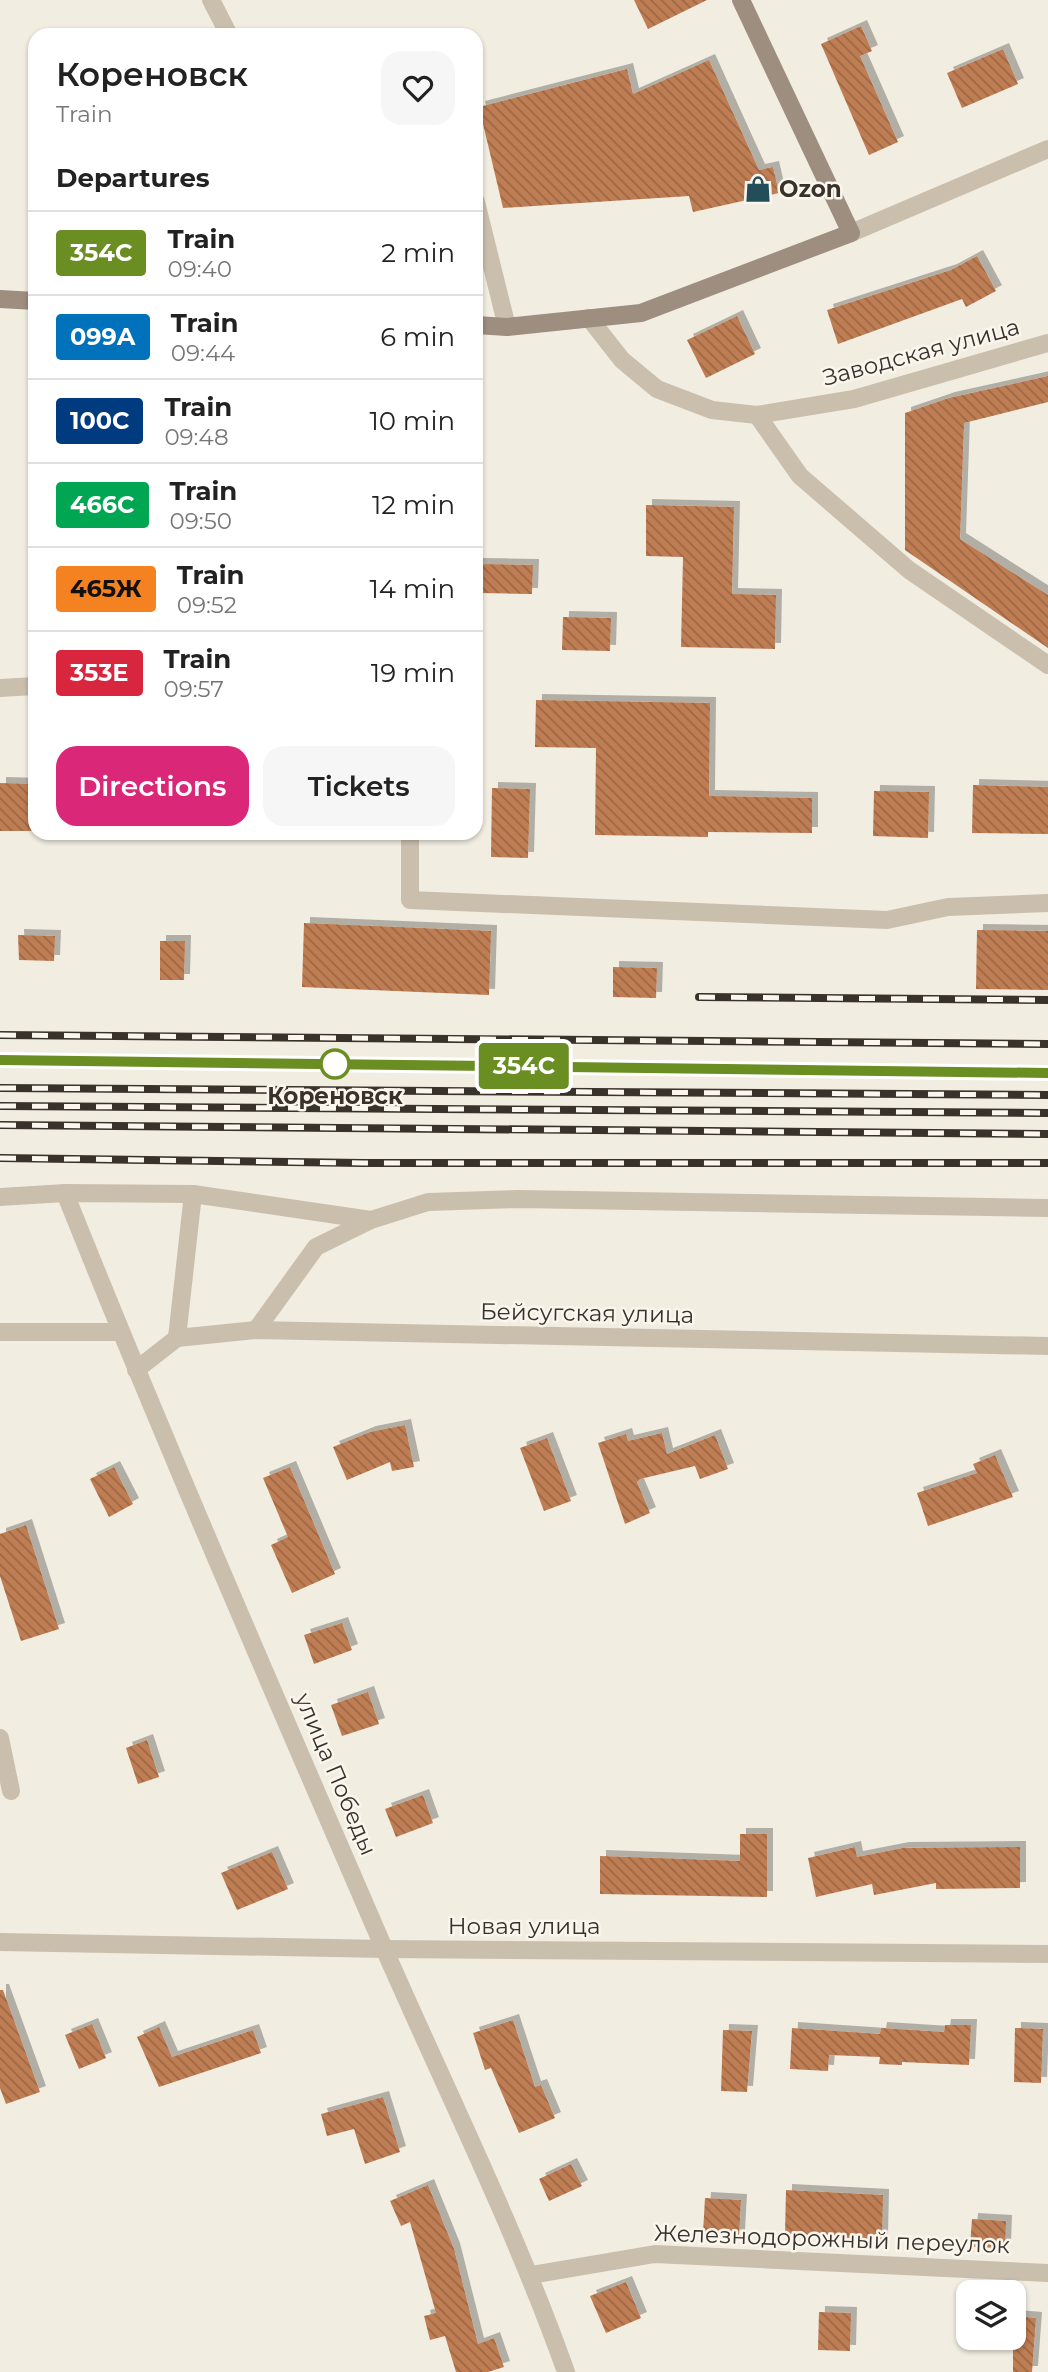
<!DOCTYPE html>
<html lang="en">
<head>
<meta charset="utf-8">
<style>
  :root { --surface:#fff; --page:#f6f6f6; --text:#222; --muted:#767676; --line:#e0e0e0; --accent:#db2777 }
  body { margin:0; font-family:Montserrat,sans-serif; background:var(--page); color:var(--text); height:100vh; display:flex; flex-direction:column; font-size:26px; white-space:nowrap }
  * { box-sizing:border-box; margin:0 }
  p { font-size:23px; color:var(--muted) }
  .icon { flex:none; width:38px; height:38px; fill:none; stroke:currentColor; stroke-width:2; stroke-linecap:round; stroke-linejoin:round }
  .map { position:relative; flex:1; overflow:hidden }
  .side { position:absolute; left:28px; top:28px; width:455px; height:812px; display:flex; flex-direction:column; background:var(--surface); border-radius:21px; box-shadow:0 2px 5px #0004 }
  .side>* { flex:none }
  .badge { padding:0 14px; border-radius:5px; font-size:24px; line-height:46px }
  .buttons { position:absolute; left:956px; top:2280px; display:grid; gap:14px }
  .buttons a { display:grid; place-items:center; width:70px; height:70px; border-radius:14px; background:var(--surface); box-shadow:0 2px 5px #0004; font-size:35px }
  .map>.badge { position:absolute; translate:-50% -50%; box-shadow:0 0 0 4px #fff }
  h2 { padding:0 28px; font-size:26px; line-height:63px }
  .round { display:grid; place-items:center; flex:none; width:74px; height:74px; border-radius:21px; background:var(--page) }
  .overview { display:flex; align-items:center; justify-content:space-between; height:119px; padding:0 28px }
  h1 { font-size:33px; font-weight:600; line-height:52px }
  .action { display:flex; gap:14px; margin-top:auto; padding:14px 28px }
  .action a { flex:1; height:80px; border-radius:21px; background:var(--accent); color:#fff; font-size:28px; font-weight:600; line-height:80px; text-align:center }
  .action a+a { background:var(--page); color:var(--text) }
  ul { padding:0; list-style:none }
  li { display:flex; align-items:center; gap:21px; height:84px; padding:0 28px; border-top:2px solid var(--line) }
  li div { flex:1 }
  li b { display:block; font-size:26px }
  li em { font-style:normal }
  li .badge { min-width:77px; font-weight:700; text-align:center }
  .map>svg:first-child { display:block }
</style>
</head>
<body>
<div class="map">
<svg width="1048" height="2372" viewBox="0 0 1048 2372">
  <defs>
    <pattern id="building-back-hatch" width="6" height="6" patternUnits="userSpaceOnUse" patternTransform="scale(1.75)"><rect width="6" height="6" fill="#bf7d53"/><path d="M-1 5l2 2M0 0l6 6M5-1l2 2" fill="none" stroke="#9c6745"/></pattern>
    <filter id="shadow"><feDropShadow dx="6" dy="-6" stdDeviation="0" flood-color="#0004"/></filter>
  </defs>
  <rect width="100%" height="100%" fill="#f2ede1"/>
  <g fill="url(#building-back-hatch)" filter="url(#shadow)">
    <path d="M634 0H707L648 29Z"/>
    <path d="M861 26 872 51 860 56 898 142 869 155 821 44Z"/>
    <path d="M1003 49 1018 84 962 108 947 73Z"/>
    <path d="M709 60 759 170 773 167 779 193 693 212 689 196 503 208 479 107 627 69 633 94Z"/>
    <path d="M977 256 996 291 966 307 962 299 838 344 827 310 951 270Z"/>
    <path d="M737 316 755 354 706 378 687 340Z"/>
    <path d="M1048 376V402L964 423 960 539 1048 595V648L905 550V413L949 398Z"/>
    <path d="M646 505 734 507 732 594 776 595 775 649 681 647 683 557 646 556Z"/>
    <path d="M476 564 533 565 532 594 476 593Z"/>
    <path d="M563 617 611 618 610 651 562 650Z"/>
    <path d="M536 700 710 703 709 796 812 798V833L708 832V837L595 835 596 748 535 747Z"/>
    <path d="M0 783 35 784V831H0Z"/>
    <path d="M973 785 1048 787V834L972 833Z"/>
    <path d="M492 788 530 789 528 858 491 857Z"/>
    <path d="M874 791 929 792 928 838 873 836Z"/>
    <path d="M304 923 491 931 489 995 302 987Z"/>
    <path d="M977 930 1048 931V990L976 989Z"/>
    <path d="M18 935 55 936 54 961 19 960Z"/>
    <path d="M160 941H185L184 980H160Z"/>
    <path d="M613 967 657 968 656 998 613 997Z"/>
    <path d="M405 1425 414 1467 392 1471 390 1462 347 1480 333 1447 370 1432Z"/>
    <path d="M662 1433 667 1454 715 1435 728 1469 700 1479 695 1466 640 1479 637 1482 650 1513 625 1524 598 1443 626 1434 628 1441Z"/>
    <path d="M547 1438 571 1501 544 1511 520 1448Z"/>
    <path d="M995 1455 1013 1497 928 1526 917 1493 977 1473 973 1464Z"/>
    <path d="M114 1467 133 1504 109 1517 90 1479Z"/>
    <path d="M290 1467 335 1574 292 1593 271 1545 288 1537 263 1478Z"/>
    <path d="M26 1525 59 1629 21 1641 0 1576V1534Z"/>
    <path d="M342 1623 352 1650 314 1664 304 1635Z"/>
    <path d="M368 1692 379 1724 342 1736 331 1705Z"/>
    <path d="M147 1740 159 1777 138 1784 126 1748Z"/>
    <path d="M423 1795 433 1823 396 1837 385 1809Z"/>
    <path d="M740 1834H767V1897L600 1894V1856L740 1861Z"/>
    <path d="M855 1847 857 1857 903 1848 1020 1847V1888L936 1889V1883L874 1895 872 1884 816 1897 808 1858Z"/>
    <path d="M272 1852 288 1889 237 1910 221 1873Z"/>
    <path d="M0 1990H3L40 2092 6 2104 0 2088Z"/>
    <path d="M513 2020 535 2087 541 2085 555 2118 519 2133 491 2068 485 2070 473 2033Z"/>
    <path d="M92 2024 106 2058 79 2069 65 2035Z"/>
    <path d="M945 2025H971L969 2065 902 2062V2065L879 2064 880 2057 829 2055 828 2071 790 2069 792 2028 880 2034 881 2028 944 2032Z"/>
    <path d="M159 2027 172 2057 253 2030 261 2053 159 2087 137 2037Z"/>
    <path d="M1015 2028 1043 2029 1041 2083 1014 2082Z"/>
    <path d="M723 2030 752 2031 747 2092 721 2091Z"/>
    <path d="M383 2097 400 2152 365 2164 354 2129 327 2136 321 2114Z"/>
    <path d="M571 2164 582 2186 549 2201 539 2179Z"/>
    <path d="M428 2185 454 2249 478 2344 494 2338 504 2367 488 2372H456L445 2336 430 2340 424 2316 436 2313 410 2222 401 2226 390 2201Z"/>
    <path d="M786 2190 883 2195 882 2240 785 2234Z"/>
    <path d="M705 2198 741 2200 739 2236 703 2233Z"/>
    <path d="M972 2219 1006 2221 1005 2248 970 2247Z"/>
    <path d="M626 2282 641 2318 606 2333 590 2296Z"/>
    <path d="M819 2312 851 2313 850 2351 818 2350Z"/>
    <path d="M1013 2316 1036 2318 1032 2372H1013Z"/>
  </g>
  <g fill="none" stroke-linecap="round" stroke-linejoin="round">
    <g stroke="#cabfad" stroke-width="18">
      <path d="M476 202 507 327"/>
      <path d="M757 415 800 476 909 570 1048 665"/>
      <path d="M0 688 35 686"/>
      <path d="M410 833V900L887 920 948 907 1048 903"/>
      <path d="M0 1197 65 1193 193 1194 371 1220"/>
      <path d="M256 1330 316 1247 371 1220 428 1202 519 1199 1048 1208"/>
      <path d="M0 1332H120"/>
      <path d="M177 1338 193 1194"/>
      <path d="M0 1738 11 1791"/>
    </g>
    <g stroke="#cabfad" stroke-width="18">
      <path d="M211 0 229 35"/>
      <path d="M589 318 622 360 657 389 712 410 757 415 854 399 1048 343"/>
      <path d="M65 1193C166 1446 275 1696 383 1946 445 2088 514 2226 566 2372"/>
      <path d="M136 1370 177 1338 256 1330 1048 1346"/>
      <path d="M0 1942 385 1949 1048 1954"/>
      <path d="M531 2275 655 2254 1048 2273"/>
    </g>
    <path stroke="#cabfad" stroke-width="18" d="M851 233 1048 149"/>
    <g stroke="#9e8e7f" stroke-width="18">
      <path d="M0 299 35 301"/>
      <path d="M476 325 507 327 641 313 851 233 741 0"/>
    </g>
    <defs>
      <g id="rail">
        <path d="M699 997 1048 1000"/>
        <path d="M0 1035 1048 1044"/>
        <path d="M0 1060 1048 1073"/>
        <path d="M0 1088 1048 1095"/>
        <path d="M0 1106 1048 1113"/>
        <path d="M0 1125 1048 1134"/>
        <path d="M0 1158 363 1163H1048"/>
      </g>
    </defs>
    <use href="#rail" stroke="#39322b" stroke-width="8"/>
    <use href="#rail" stroke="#faf6ee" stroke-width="5" stroke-dasharray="16" stroke-linecap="butt"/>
  </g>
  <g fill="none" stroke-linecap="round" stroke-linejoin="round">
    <defs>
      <path id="line" d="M0 1060 1048 1073"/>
    </defs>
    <use href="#line" stroke="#fff" stroke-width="16"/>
    <use href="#line" stroke="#6b8e23" stroke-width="10"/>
  </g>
  <defs>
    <symbol id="shop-bare" viewBox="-9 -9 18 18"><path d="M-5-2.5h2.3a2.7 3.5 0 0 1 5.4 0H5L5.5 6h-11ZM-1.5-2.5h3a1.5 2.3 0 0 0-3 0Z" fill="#234d58" stroke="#faf6ee" stroke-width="2.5" paint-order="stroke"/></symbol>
  </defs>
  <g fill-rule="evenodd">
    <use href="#shop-bare" x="739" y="170" width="38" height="38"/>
  </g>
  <circle fill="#fff" stroke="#6b8e23" stroke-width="3.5" cx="335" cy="1064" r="14"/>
  <g text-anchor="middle" stroke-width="5" stroke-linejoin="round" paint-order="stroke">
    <g font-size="23" font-weight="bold" fill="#39322b" stroke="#faf6ee" text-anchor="start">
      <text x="779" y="197">Ozon</text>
    </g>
    <g font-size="23" fill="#39322b" stroke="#faf6ee">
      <text transform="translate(921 352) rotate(-15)" y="8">Заводская улица</text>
      <text transform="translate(587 1313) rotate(1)" y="8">Бейсугская улица</text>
      <text transform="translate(336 1774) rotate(67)" y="8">улица Победы</text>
      <text x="524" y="1934">Новая улица</text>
      <text transform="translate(832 2239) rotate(2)" y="8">Железнодорожный переулок</text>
    </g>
    <g font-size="23" font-weight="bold" fill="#39322b" stroke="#faf6ee">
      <text x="335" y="1104">Кореновск</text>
    </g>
  </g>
</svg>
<div class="buttons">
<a><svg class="icon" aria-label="layers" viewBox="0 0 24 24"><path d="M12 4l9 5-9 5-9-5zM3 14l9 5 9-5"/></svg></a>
</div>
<b class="badge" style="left:524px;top:1066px;background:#6b8e23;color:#fff">354С</b>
<section class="side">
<div class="overview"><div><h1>Кореновск</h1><p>Train</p></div><a class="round"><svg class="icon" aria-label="heart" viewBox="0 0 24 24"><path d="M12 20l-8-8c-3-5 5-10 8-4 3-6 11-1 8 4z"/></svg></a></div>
<h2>Departures</h2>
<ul>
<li><span class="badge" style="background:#6b8e23;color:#fff">354С</span><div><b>Train</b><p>09:40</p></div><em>2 min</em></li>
<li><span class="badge" style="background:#0072bc;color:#fff">099А</span><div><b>Train</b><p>09:44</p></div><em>6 min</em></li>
<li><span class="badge" style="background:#003b80;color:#fff">100C</span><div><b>Train</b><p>09:48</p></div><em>10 min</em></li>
<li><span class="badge" style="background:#00a651;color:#fff">466С</span><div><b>Train</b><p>09:50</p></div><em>12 min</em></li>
<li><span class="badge" style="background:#f58220;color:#111">465Ж</span><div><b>Train</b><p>09:52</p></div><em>14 min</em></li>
<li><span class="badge" style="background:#d7263d;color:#fff">353Е</span><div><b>Train</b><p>09:57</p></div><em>19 min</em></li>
</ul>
<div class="action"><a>Directions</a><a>Tickets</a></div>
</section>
</div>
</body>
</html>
